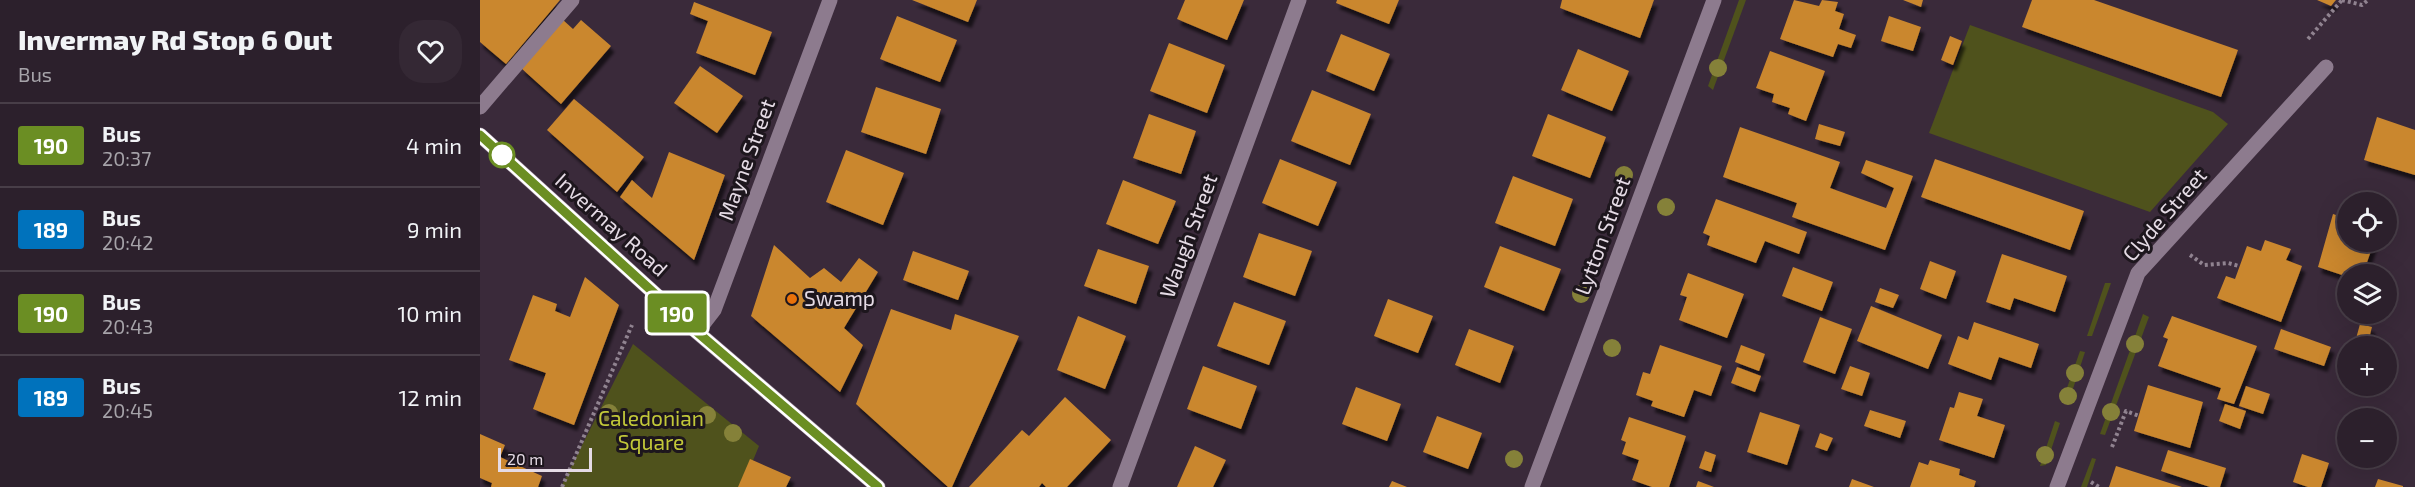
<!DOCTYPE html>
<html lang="en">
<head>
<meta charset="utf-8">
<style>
  :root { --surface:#2c202c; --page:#342834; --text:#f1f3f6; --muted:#a6a3a9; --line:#483e48 }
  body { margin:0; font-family:"Exo 2",sans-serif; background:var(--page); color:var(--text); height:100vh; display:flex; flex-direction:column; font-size:22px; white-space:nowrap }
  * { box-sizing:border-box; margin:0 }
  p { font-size:20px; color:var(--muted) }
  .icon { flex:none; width:33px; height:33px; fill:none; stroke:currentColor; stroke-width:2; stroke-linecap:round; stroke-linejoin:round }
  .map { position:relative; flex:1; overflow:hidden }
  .details { display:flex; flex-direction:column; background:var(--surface); width:480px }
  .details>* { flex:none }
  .badge { padding:0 12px; border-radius:4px; font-size:21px; line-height:39px }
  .tools { position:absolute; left:1857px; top:192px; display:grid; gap:12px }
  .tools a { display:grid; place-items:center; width:60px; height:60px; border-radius:50%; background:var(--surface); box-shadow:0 6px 24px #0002,0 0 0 2px var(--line); font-size:30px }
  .scale { position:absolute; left:18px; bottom:15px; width:94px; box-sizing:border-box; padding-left:6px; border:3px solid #e5dbe5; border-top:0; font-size:16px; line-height:21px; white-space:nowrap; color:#e5dbe5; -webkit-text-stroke:4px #1d161d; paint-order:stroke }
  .map>.badge { position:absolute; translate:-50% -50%; box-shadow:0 0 0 3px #fff }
  .round { display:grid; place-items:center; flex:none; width:63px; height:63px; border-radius:24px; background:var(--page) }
  .overview { display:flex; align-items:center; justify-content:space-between; height:102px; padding:0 18px }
  h1 { font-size:28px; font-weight:800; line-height:45px }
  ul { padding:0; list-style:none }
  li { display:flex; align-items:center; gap:18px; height:84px; padding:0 18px; border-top:2px solid var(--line) }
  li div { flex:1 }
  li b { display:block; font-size:22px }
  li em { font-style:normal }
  li .badge { min-width:66px; font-weight:700; text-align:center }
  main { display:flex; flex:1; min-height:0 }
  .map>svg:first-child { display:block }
</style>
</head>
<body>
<main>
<section class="details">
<div class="overview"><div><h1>Invermay Rd Stop 6 Out</h1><p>Bus</p></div><a class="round"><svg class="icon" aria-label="heart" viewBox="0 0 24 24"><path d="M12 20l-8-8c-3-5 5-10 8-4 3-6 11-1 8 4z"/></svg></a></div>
<ul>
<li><span class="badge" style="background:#6b8e23;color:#fff">190</span><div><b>Bus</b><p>20:37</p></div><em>4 min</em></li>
<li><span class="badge" style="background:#0072bc;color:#fff">189</span><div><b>Bus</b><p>20:42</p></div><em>9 min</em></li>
<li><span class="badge" style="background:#6b8e23;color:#fff">190</span><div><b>Bus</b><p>20:43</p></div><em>10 min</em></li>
<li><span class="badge" style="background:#0072bc;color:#fff">189</span><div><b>Bus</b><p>20:45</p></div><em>12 min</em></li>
</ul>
</section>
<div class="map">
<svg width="1935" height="487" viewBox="0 0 1935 487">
  <defs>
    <filter id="shadow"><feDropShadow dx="3.5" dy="6" stdDeviation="1.5" flood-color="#0009"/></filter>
  </defs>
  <rect width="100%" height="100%" fill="#3a2a3a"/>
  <g fill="#4f521c">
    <path d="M1259 0H1266L1233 90 1228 86Z"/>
    <path d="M1490 25 1733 112 1748 124 1670 212 1449 133Z"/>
    <path d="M1625 283H1631L1612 336H1607Z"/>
    <path d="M1663 314 1669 317 1625 435 1620 434Z"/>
    <path d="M153 344 279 446 262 487H81Z"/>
    <path d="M1600 351 1605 352 1588 404 1582 402Z"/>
    <path d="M1575 421 1580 423 1566 465 1560 466Z"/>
    <path d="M1612 458 1616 459 1607 487H1601Z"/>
  </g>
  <g fill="#ca872f" filter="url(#shadow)">
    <path d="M0 0H80L26 64 0 42Z"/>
    <path d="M432 0H497L488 22Z"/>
    <path d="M705 0H764L747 40 697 19Z"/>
    <path d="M857 0H919L909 24 856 3Z"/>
    <path d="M1082 0H1174L1160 38 1080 8Z"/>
    <path d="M1314 0 1339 6 1342 0 1358 2 1355 11 1364 14 1359 29 1376 35 1371 48 1358 44 1353 57 1300 39Z"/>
    <path d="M1423 0H1443L1441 7Z"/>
    <path d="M1552 0H1614L1758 50 1741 97 1542 27Z"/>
    <path d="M1837 0H1856L1851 6Z"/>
    <path d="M214 2 292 32 275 75 216 53 228 21 210 14Z"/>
    <path d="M417 16 477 40 460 82 400 59Z"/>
    <path d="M1409 16 1441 27 1433 51 1401 41Z"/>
    <path d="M82 19 93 29 101 20 131 46 81 104 41 68Z"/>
    <path d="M861 34 910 54 894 91 846 71Z"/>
    <path d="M1470 36 1482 41 1473 65 1461 60Z"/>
    <path d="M689 43 745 65 727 113 670 91Z"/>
    <path d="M1098 49 1149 71 1132 111 1081 90Z"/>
    <path d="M1290 51 1345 71 1326 121 1308 114 1310 108 1292 102 1294 94 1276 88Z"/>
    <path d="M220 66 263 96 237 133 194 103Z"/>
    <path d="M396 87 461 109 446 154 381 132Z"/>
    <path d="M832 90 891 114 870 165 811 141Z"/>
    <path d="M94 99 164 157 137 192 67 130Z"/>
    <path d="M669 114 716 131 701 174 653 158Z"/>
    <path d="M1068 114 1126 137 1110 178 1052 156Z"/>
    <path d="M1897 117 1935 130V175L1884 160Z"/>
    <path d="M1339 124 1365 132 1360 146 1335 139Z"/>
    <path d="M1260 127 1360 162 1350 188 1406 208 1414 188 1381 173 1386 160 1433 176 1405 250 1312 217 1317 203 1243 177Z"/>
    <path d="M366 150 424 173 403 225 346 202Z"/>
    <path d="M189 152 245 175 214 260 140 197 152 180 172 198Z"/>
    <path d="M800 159 857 182 838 226 782 203Z"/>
    <path d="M1455 159 1604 211 1590 250 1441 197Z"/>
    <path d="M1033 176 1093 199 1075 246 1015 223Z"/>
    <path d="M643 180 696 201 678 244 626 224Z"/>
    <path d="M1236 199 1327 232 1319 254 1285 241 1276 263 1227 245 1230 236 1223 233Z"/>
    <path d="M1853 214 1868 219V242H1894L1883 274H1868V277L1838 267Z"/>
    <path d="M779 233 832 251 815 296 763 277Z"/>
    <path d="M1785 240 1811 249 1806 260 1822 266 1801 322 1737 298 1746 276 1755 279 1767 246 1781 251Z"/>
    <path d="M294 245 330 278 344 268 361 282 379 258 398 272 364 328 383 345 360 392 271 316Z"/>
    <path d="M1020 246 1081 269 1064 311 1004 287Z"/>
    <path d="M618 249 669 266 656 304 604 286Z"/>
    <path d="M433 251 489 271 478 300 423 280Z"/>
    <path d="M1522 254 1587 276 1575 312 1534 298 1530 310 1506 302Z"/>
    <path d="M1450 261 1476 271 1466 299 1440 289Z"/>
    <path d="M1313 267 1353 282 1342 311 1302 296Z"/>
    <path d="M1208 273 1264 294 1247 338 1199 320 1207 297 1200 295Z"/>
    <path d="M105 277 139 305 94 425 53 409 66 373 29 360 53 295 77 304 75 311 90 317Z"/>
    <path d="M1400 288 1419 295 1413 308 1395 302Z"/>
    <path d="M908 299 953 316 938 353 894 336Z"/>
    <path d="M754 302 806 321 789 365 737 346Z"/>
    <path d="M1391 306 1462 335 1448 369 1377 341Z"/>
    <path d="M411 309 471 330 475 314 539 336 472 487H468L376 404Z"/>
    <path d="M598 316 646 336 625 389 577 370Z"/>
    <path d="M1692 316 1777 346 1754 404 1737 399 1741 388 1678 366 1688 339 1683 337Z"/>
    <path d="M1340 317 1372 329 1355 374 1323 362Z"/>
    <path d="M1494 322 1559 344 1551 368 1519 357 1511 380 1468 364 1478 336 1488 340Z"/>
    <path d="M1880 324 1892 327 1887 346H1874Z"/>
    <path d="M989 329 1034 346 1020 383 975 365Z"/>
    <path d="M1801 329 1851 347 1844 366 1794 349Z"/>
    <path d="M1180 345 1242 366 1231 396 1214 390 1204 417 1171 406 1173 401 1156 395 1163 372 1170 374Z"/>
    <path d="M1261 345 1285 354 1279 371 1255 362Z"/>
    <path d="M723 366 777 386 761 429 707 409Z"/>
    <path d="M1370 366 1390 373 1382 396 1361 389Z"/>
    <path d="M1257 367 1281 376 1275 392 1251 383Z"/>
    <path d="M1668 385 1723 402 1710 448 1654 431Z"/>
    <path d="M1766 386 1790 394 1783 414 1759 406Z"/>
    <path d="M876 387 921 404 907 441 862 424Z"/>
    <path d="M1479 392 1503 399 1497 416 1525 425 1514 458 1459 440 1470 407 1474 408Z"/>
    <path d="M585 397 631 440 587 487H566L562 483 559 487H489L542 430 549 436Z"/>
    <path d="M1745 404 1766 411 1760 429 1739 421Z"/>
    <path d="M1390 410 1426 421 1420 438 1384 426Z"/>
    <path d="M1280 412 1320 425 1307 465 1267 452Z"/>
    <path d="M957 416 1002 433 988 469 943 452Z"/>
    <path d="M1149 417 1206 436 1189 487H1172L1152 480 1159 460 1142 454 1146 442 1141 440Z"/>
    <path d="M1340 433 1353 438 1347 451 1335 447Z"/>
    <path d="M0 434 25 445 20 457 62 476 58 487H11L12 483 0 478Z"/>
    <path d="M715 446 746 460 733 487H697Z"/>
    <path d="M1688 450 1746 468 1740 487H1730L1681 471Z"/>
    <path d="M1225 451 1236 455 1231 472 1219 468Z"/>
    <path d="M1822 454 1849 463 1841 487H1828L1813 482Z"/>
    <path d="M270 459 311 477 306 487H258Z"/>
    <path d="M1450 460 1480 469 1479 475 1496 481 1494 487H1430L1439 462 1448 465Z"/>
    <path d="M1636 466 1702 487H1629Z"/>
    <path d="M1372 479 1394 487H1369Z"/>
    <path d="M1898 479 1923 486V487H1895Z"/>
    <path d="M912 481 927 487H909Z"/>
    <path d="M1218 481 1234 487H1216Z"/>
  </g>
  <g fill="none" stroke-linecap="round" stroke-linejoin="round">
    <g stroke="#908390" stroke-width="4" stroke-dasharray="3 3" stroke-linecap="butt">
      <path d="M1862 0 1882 5 1888 0"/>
      <path d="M1828 39 1862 0"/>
      <path d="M1710 255 1724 265 1748 263 1759 266"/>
      <path d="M1632 447 1646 411 1659 416"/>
      <path d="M1611 482 1619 487"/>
      <path d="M82 487 152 325"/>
    </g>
    <path stroke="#8d7b8e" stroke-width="15" d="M0 107 92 0"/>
    <g stroke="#8d7b8e" stroke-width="15">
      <path d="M217 332 234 310 350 0"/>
      <path d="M640 487 819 0"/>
      <path d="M1052 487 1234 0"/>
      <path d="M1577 487 1658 273 1846 67"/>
    </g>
    <path stroke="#8d7b8e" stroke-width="15" d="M0 135 217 332 398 487"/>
  </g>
  <g fill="#858139">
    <circle cx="1238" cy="68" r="9"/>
    <circle cx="1144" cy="175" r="9"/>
    <circle cx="1186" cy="207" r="9"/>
    <circle cx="1101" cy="294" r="9"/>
    <circle cx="1655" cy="344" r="9"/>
    <circle cx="1132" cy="348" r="9"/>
    <circle cx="1595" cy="373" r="9"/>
    <circle cx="1588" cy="396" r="9"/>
    <circle cx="1631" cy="412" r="9"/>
    <circle cx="129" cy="413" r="9"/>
    <circle cx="227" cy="415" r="9"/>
    <circle cx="253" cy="433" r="9"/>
    <circle cx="1565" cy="455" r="9"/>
    <circle cx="1034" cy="459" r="9"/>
  </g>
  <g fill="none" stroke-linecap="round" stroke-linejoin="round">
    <defs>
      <path id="line" d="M0 135 217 332 398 487"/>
    </defs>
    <use href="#line" stroke="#fff" stroke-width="14"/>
    <use href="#line" stroke="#6b8e23" stroke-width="9"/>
  </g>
  <circle fill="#fff" stroke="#6b8e23" stroke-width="3" cx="22" cy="155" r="12"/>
  <circle fill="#e8710a" stroke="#1d161d" stroke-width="2" cx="312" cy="299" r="6"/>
  <g text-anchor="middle" stroke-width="6" stroke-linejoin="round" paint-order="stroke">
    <g font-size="21" fill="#e5dbe5" stroke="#1d161d">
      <text transform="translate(267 160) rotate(-70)" y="7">Mayne Street</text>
      <text transform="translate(1685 215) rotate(-49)" y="7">Clyde Street</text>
      <text transform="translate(131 225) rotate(42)" y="7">Invermay Road</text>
      <text transform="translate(709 236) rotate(-70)" y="7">Waugh Street</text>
      <text transform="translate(1123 236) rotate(-70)" y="7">Lytton Street</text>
    </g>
    <g font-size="21" fill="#e5dbe5" stroke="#1d161d" text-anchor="start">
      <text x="324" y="306">Swamp</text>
    </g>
    <g font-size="21" fill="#c2c839" stroke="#1d161d">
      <text x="171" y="426">Caledonian<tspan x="171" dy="24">Square</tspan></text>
    </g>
  </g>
</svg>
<div class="tools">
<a><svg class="icon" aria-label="locate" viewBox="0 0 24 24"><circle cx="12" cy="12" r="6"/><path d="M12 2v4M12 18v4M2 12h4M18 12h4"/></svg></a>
<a><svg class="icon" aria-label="layers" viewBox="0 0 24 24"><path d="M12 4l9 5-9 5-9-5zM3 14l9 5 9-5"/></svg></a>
<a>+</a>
<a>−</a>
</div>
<div class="scale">20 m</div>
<b class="badge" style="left:197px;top:313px;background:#6b8e23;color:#fff">190</b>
</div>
</main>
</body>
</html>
